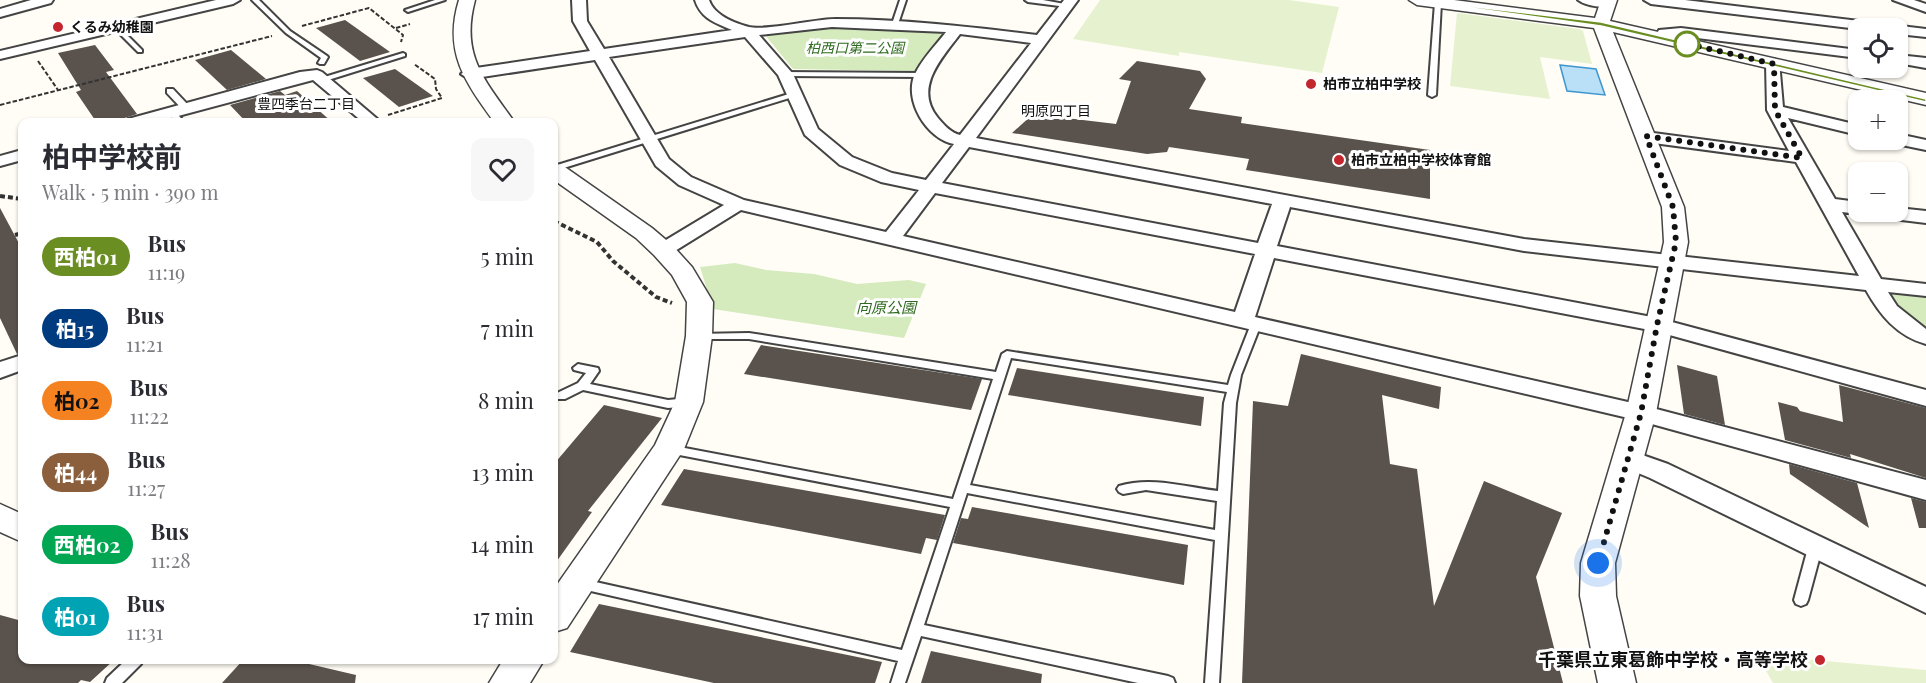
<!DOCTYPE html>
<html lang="en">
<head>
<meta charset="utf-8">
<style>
  :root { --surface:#fff; --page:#f7f7f7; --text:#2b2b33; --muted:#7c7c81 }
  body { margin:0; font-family:"Playfair Display","Noto Sans JP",serif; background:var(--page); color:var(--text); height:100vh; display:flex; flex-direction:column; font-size:22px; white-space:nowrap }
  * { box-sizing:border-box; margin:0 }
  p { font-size:20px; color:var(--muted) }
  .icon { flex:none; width:33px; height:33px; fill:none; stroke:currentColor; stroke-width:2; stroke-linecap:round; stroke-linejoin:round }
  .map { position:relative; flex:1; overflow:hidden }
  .drawer { position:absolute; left:18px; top:118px; width:540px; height:546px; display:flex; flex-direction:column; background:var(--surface); border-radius:12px; box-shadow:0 2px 4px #0004 }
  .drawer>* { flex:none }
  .badge { padding:0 12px; border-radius:20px; font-size:21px; line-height:39px }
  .controls { position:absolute; left:1848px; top:18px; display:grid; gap:12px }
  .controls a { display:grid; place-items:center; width:60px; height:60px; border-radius:12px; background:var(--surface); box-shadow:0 2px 4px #0004; font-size:30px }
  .you { position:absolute; width:30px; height:30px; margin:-15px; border:4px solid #fff; border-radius:50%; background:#1a73e8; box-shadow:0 0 0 9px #1a73e833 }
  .map>.badge { position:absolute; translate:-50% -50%; box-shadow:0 0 0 3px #fff }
  .round { display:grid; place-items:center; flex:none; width:63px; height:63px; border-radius:12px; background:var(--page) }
  .head { display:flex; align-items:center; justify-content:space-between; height:102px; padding:0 24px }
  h1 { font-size:28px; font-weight:700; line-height:45px }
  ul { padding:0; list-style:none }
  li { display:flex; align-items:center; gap:18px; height:72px; padding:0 24px }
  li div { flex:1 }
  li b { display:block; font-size:22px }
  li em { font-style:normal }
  li .badge { min-width:66px; font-weight:700; text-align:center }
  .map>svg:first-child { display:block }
</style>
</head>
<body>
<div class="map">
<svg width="1926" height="683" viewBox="0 0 1926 683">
  <rect width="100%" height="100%" fill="#fffdf5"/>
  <g fill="#d5ebbd">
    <path d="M830 26 946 31 915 71 793 69 765 35Z"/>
    <path d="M735 263 766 270 814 274 857 284 909 280 926 284 904 338 713 309 700 267Z"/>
    <path d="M1893 291 1926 295V333L1915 328 1885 294Z"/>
  </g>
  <g fill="#e6f2cf">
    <path d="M1100 0H1289L1339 7 1322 73 1179 52V56L1073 39Z"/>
    <path d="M1457 13 1579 29 1583 31 1592 64 1540 57 1550 99 1450 86Z"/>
    <path d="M1757 655 1926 670V683H1773Z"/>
  </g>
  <path fill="#b9e0f7" stroke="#3f96cf" stroke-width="1.5" d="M1560 65 1596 69 1605 95 1567 91Z"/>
  <g fill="#5a524d">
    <path d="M345 20 390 52 360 61 316 28Z"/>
    <path d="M95 45 114 70 106 72 137 114 109 123H97L76 92 81 90 58 53Z"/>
    <path d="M231 50 266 79 227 90 195 60Z"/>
    <path d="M1137 61 1200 71 1206 79 1189 109 1242 117 1241 123 1430 150V199L1246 170 1249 159 1169 147 1167 152 1147 154 1012 133 1033 114 1116 124 1131 81 1119 79Z"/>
    <path d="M395 69 433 96 399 107 363 78Z"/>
    <path d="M280 91 285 95 297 91 333 123H247L230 105Z"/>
    <path d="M0 208 22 249V353L17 354 0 318Z"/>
    <path d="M761 345 982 379 971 410 744 374Z"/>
    <path d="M1301 354 1441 387 1439 409 1382 395 1390 464 1417 469 1434 606 1484 481 1562 513 1536 577 1563 683H1242L1253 401 1288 406Z"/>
    <path d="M1677 365 1717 376 1725 425 1684 414Z"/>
    <path d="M1017 368 1204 397 1201 426 1008 395Z"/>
    <path d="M1839 385 1926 408V478L1850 454 1851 458 1785 440 1778 402 1797 407 1800 411 1843 422Z"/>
    <path d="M604 405 662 418 588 511 592 512 554 565V464Z"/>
    <path d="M1789 464 1857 483 1869 528 1790 474Z"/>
    <path d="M684 469 945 515 937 540 926 538 921 554 661 505Z"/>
    <path d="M1911 498 1926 502V528H1919Z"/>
    <path d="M972 507 1188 545 1184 585 953 543 961 518 968 519Z"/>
    <path d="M599 604 882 662 875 683H714L570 652Z"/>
    <path d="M0 615 22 621V660H114L90 682 81 680 78 683H0Z"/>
    <path d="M931 651 1042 674 1041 683H921Z"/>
    <path d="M243 660H292L356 675 355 683H222Z"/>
  </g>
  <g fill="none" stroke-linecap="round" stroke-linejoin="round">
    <defs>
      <g id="service">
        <path d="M252 0H259L290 31 327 56 328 57 324 64H320L318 63 321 58 286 33Z"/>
        <path d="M435 0H445L408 12 405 10Z"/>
        <path d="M900 0H906L898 24 895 26 892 24Z"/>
        <path d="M1025 0H1043L1070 5 1067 7 1028 2Z"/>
        <path d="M1438 1 1441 3 1436 95 1432 97 1428 95 1435 3Z"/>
        <path d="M115 27H119L142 50V52H138L115 29Z"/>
        <path d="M403 53 405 54V56L325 81 318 79Z"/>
        <path d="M782 72 922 73 926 75 922 77 785 76H782Z"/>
        <path d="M167 89H173L189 106V110H183L167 93Z"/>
        <path d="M792 93 799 95 554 171V166Z"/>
        <path d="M168 110H174L185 123H177L167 112Z"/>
        <path d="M1256 321 1261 324 1241 375 1236 403 1219 683H1205L1215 540 967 493 924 625 1168 676 1173 678 1175 683H1138L921 636 905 683H891L898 661 582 589 577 588 575 584 577 580 582 579 902 650 950 507 669 453 665 452 663 449 665 446 669 445 953 499 993 379 749 339H700L696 338 695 336 696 334 749 333 996 372 1002 354 1007 351 1228 385 1231 375 1251 324ZM1011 358 1227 392 1224 403 1218 491C1186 487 1151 476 1119 486L1117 489 1119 492 1123 494 1146 490 1217 501 1215 530 970 485Z"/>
        <path d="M578 364 598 368 599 371 590 384 668 400 689 398 695 402 689 406 668 408 583 390 565 399H557L555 396 557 393 578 383 586 373 574 370 573 368Z"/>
        <path d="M1815 543 1820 544 1822 548 1808 600 1806 604 1801 606 1796 604 1794 600 1808 548 1810 544Z"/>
        <path d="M126 660H143L141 664 122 683H105L107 678Z"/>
      </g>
      <g id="minor">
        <path d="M31 0H53L51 3 0 17V9Z"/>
        <path d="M216 0H240L233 4 0 59V51Z"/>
        <path d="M572 0H586L587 21 604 49 732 30C716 23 701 19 695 0H709C714 15 734 23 749 27 766 31 814 19 836 19 903 19 970 27 1037 35L1064 0H1078L976 138 1524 239 1859 276 1796 162 1646 142 1637 137 1646 132 1789 151 1767 110 1766 64 1774 59 1779 61 1783 107 1858 125V135L1788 118 1835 199 1858 202V212H1865L1858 214 1842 212 1881 279 1926 284V296L1888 292 1897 306 1926 329V344C1897 336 1880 315 1866 290L1524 251 1290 207 1277 246 1657 318 1926 390V406L1655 331 1274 258 1255 317 1641 405 1926 480V500L1641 421 741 210 670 254H656L653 250 656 246 724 205 679 185 656 166 595 60 469 79 461 74 469 69 590 51 573 21ZM832 27 946 32C936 45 922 59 915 74 903 100 927 139 954 144L926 180 892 173 852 157 818 129 793 74 759 35ZM960 34 1031 43 960 135C951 133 944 125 938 118 913 88 942 58 960 34ZM745 37 778 75 805 135 840 165 881 182 919 190 886 232 744 200 691 177 669 159 609 57ZM969 147 1272 204 1258 243 942 183ZM935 193 1255 254 1235 312 903 236Z"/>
        <path d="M1578 0H1612L1615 3C1607 10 1586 6 1578 0Z"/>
        <path d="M1644 0H1685L1926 29V37L1898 34V28L1858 29 1651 4Z"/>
        <path d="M1893 0H1914L1926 4V12Z"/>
        <path d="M1681 28 1858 50V58L1681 36 1669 37 1661 42 1654 38 1659 30Z"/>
        <path d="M1898 55 1926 58V68L1898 63Z"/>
        <path d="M317 70 322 72 382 123H364L313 80 152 123H126L128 119 300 72Z"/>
        <path d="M1898 134 1926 140V150L1892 143 1890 140H1898Z"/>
        <path d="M22 150V160L0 166V156Z"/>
        <path d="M1898 208 1926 211V223L1885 218 1875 212H1898Z"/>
        <path d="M22 355V370L0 378V362Z"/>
        <path d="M1628 450 1668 464 1926 587V613L1650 478 1619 465 1615 459 1619 453Z"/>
      </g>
      <g id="tertiary">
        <path d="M459 0H475C460 56 485 80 515 123H495C465 82 443 52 459 0Z"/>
        <path d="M1409 0H1454L1595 18 1601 0H1617L1610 21 1926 93V105L1613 32 1684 207 1688 242 1656 413 1615 563 1616 596 1636 683H1598L1580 596 1581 563 1626 413 1664 242 1662 207 1594 28 1417 5Z"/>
        <path d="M554 164 562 165 652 228 672 245 692 267 713 302 712 336 703 402 684 449 567 628 554 632V589L655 445 675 402 686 336 687 302 672 275 654 255 636 238 554 180Z"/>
        <path d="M0 504 22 514V542L0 532Z"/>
        <path d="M503 660H544L530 683H489Z"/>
      </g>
    </defs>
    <use href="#service" stroke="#444" stroke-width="4"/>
    <use href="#minor" stroke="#444" stroke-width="4"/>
    <use href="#tertiary" stroke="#444" stroke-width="3"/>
    <g stroke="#333" stroke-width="2" stroke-dasharray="4.5 2" stroke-linecap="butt">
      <path d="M302 26 369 8 403 35 401 42"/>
      <path d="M396 28 410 24"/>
      <path d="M38 61 58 90"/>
      <path d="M0 105 272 36"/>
      <path d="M388 115 442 98 436 89 435 79 414 64"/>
    </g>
    <g stroke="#333" stroke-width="4" stroke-dasharray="5 3" stroke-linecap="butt">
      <path d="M0 196 22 199"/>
      <path d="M554 221 597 242 613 261 656 297 672 303"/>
      <path d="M15 235 22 233"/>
    </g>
    <use href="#service" fill="#fff" fill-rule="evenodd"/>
    <use href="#minor" fill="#fff" fill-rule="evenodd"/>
    <use href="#tertiary" fill="#fff" fill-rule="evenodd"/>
  </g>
  <path fill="#6b8e23" stroke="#fff" stroke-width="1.5" d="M1413 0H1417L1601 22 1926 99V102L1601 26Z"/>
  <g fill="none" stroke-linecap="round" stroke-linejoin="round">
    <path stroke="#111" stroke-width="6" stroke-dasharray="0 10.8" d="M1598 563 1641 413 1657 325 1676 242 1673 207 1646 136 1802 158 1775 110 1774 64 1684 43 1687 44"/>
  </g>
  <g fill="#c4262e" stroke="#fff" stroke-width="2">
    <circle cx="58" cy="27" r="6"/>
    <circle cx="1311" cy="84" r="6"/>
    <circle cx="1339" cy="160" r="6"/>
    <circle cx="1820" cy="660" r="6"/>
  </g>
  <circle fill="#fff" stroke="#6b8e23" stroke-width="3" cx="1687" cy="44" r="12"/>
  <g text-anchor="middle" stroke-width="6" stroke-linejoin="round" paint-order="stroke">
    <g font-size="14" font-weight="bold" fill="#111" stroke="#fff" text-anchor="start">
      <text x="70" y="32">くるみ幼稚園</text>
      <text x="1323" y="89">柏市立柏中学校</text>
      <text x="1351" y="165">柏市立柏中学校体育館</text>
    </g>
    <g font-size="14" font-style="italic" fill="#2f6b1f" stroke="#fff">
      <text x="855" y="53">柏西口第二公園</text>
    </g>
    <g font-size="14" fill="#111" stroke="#fff">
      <text x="306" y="109">豊四季台二丁目</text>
      <text x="1056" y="116">明原四丁目</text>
    </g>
    <g font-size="15" font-style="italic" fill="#2f6b1f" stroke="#fff">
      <text x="886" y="313">向原公園</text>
    </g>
    <g font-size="18" font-weight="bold" fill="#111" stroke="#fff" text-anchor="end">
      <text x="1808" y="666">千葉県立東葛飾中学校・高等学校</text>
    </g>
  </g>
</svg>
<div class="controls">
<a><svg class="icon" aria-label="locate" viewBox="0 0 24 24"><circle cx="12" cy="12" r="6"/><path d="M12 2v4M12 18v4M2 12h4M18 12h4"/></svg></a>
<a>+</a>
<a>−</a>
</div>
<div class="you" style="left:1598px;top:563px"></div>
<section class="drawer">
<div class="head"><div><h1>柏中学校前</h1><p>Walk · 5 min · 390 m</p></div><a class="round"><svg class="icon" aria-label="heart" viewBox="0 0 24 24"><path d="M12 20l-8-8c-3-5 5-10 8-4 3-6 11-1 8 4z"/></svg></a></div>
<ul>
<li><span class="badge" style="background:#6b8e23;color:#fff">西柏01</span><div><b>Bus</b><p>11:19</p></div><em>5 min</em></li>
<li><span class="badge" style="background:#003b80;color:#fff">柏15</span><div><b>Bus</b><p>11:21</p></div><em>7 min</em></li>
<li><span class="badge" style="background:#f58220;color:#111">柏02</span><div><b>Bus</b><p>11:22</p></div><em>8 min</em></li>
<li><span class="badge" style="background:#8b5e3c;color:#fff">柏44</span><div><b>Bus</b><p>11:27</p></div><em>13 min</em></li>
<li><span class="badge" style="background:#00a651;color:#fff">西柏02</span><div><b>Bus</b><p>11:28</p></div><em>14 min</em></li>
<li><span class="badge" style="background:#00a3b4;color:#fff">柏01</span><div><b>Bus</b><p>11:31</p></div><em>17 min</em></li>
</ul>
</section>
</div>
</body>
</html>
